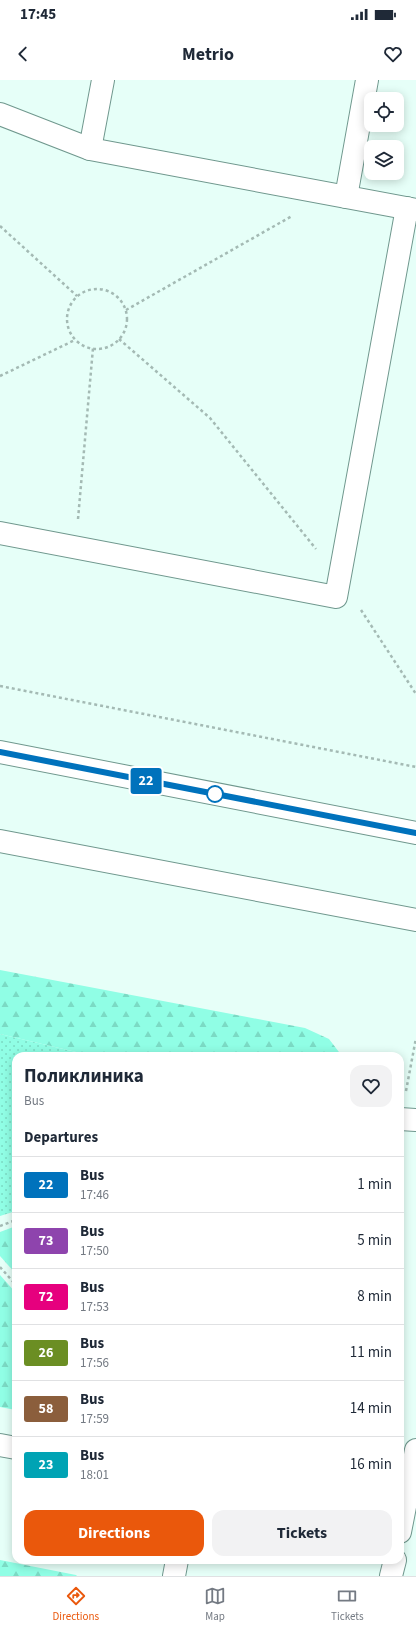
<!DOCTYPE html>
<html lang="en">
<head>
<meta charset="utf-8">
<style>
  :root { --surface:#fff; --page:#f2f2f3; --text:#1f2937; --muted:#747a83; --line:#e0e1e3; --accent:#ea580c }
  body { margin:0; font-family:"Source Sans 3",sans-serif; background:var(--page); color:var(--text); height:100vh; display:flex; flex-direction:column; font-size:15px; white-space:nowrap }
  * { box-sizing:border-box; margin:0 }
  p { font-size:13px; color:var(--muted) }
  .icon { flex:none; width:22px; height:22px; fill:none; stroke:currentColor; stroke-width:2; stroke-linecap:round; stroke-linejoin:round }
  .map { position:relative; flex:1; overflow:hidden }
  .side { position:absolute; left:12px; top:972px; width:392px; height:512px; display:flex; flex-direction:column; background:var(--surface); border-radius:12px; box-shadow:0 2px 10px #0003 }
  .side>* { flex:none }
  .badge { padding:0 8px; border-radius:3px; font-size:14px; line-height:26px }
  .controls { position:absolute; left:364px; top:12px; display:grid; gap:8px }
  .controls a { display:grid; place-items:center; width:40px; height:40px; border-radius:8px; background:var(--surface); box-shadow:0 2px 10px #0003; font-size:20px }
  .map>.badge { position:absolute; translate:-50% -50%; box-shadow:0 0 0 2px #fff }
  h2 { padding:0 12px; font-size:15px; line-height:36px }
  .round { display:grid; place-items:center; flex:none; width:42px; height:42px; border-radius:12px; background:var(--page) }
  .summary { display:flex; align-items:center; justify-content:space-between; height:68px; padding:0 12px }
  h1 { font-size:19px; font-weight:700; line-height:30px }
  .primary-button { display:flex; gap:8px; margin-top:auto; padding:8px 12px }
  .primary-button a { flex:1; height:46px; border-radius:12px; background:var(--accent); color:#fff; font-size:16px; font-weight:700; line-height:46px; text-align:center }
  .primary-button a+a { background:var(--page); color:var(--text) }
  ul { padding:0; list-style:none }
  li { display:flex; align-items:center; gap:12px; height:56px; padding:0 12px; border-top:1px solid var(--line) }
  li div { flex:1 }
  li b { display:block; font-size:15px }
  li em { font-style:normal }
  li .badge { min-width:44px; font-weight:700; text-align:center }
  .status { display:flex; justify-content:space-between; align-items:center; height:28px; padding:0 20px; background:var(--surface); direction:ltr }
  .status svg { height:11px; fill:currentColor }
  header { display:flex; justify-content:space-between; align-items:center; height:52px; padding:0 12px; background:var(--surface); font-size:18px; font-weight:700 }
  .tab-bar { display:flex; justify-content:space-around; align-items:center; height:56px; border-top:1px solid var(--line); background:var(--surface); font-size:11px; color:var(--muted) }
  .tab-bar a { display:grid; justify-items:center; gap:2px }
  .tab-bar .active { color:var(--accent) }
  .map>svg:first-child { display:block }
</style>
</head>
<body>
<div class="status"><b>17:45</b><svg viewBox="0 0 49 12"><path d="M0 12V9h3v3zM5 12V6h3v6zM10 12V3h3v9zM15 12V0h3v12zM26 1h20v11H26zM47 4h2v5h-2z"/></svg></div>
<header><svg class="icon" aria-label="back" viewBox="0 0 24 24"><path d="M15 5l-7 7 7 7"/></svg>Metrio<svg class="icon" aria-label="heart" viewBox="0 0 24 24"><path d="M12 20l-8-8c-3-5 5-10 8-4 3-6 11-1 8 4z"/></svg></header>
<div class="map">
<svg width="416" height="1496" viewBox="0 0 416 1496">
  <defs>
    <pattern id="grass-dots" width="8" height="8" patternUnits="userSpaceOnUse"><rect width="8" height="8" fill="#90fee5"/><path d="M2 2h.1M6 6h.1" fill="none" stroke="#7bdac4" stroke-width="1.8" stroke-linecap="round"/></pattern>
    <pattern id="forest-firs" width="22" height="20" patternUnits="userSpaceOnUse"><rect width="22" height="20" fill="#90fee5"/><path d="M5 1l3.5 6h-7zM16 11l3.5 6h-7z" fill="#7bdac4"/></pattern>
  </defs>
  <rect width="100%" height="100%" fill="#e6fff8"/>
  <path fill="url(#grass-dots)" d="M0 954 93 976H16V1131L0 1136Z"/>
  <g fill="url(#forest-firs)">
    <path d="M0 890 305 948 329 959 342 976H93L0 954Z"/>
    <path d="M16 1146V1194L0 1176V1152Z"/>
    <path d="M0 1195 16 1213V1330L0 1327Z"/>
    <path d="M0 1480 76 1495 77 1496H0Z"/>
  </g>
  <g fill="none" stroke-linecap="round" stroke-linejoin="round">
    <defs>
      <g id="minor">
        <path d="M0 34 90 69 416 130"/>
        <path d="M90 69 103 0"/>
        <path d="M346 117 367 0"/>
        <path d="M0 453 336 517 407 128"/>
        <path d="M0 761 416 840"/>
        <path d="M400 1039 416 1040"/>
        <path d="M0 1365 16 1368"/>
        <path d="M400 1452 416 1370"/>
        <path d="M174 1496 177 1480"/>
        <path d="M391 1496 395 1480"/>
      </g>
      <path id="major" d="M0 672 416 753"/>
    </defs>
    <use href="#minor" stroke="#70988e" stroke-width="24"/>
    <use href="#major" stroke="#70988e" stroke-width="24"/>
    <g stroke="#a4bab4" stroke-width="2.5" stroke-dasharray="3 3" stroke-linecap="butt">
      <path d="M0 146 77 216"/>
      <circle cx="97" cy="239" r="30"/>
      <path d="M126 230 292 136"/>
      <path d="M119 259 210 338 316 469"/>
      <path d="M0 296 75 260"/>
      <path d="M78 439 93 268"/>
      <path d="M361 530 416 614"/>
      <path d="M0 606 416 687"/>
      <path d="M406 1011 416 958"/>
      <path d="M0 1146 16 1140"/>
      <path d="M0 1187 16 1205"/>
    </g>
    <use href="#minor" stroke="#fff" stroke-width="22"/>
    <use href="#major" stroke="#fff" stroke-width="22"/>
  </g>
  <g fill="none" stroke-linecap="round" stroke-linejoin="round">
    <defs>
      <path id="line" d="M0 672 416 753"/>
    </defs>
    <use href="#line" stroke="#fff" stroke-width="9"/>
    <use href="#line" stroke="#0072bc" stroke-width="6"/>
  </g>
  <circle fill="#fff" stroke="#0072bc" stroke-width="2" cx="215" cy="714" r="8"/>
</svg>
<div class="controls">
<a><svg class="icon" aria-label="locate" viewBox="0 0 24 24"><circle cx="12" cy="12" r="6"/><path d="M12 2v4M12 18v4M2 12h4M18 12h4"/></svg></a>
<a><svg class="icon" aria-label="layers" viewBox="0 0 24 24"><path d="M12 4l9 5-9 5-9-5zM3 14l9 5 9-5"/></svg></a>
</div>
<b class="badge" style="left:146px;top:701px;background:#0072bc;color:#fff">22</b>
<section class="side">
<div class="summary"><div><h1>Поликлиника</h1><p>Bus</p></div><a class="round"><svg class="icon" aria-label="heart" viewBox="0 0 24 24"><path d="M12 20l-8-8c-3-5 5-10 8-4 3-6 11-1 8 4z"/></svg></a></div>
<h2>Departures</h2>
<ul>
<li><span class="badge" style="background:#0072bc;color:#fff">22</span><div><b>Bus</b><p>17:46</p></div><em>1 min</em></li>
<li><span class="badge" style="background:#8e44ad;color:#fff">73</span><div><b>Bus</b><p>17:50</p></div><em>5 min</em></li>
<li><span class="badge" style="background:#e6007e;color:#fff">72</span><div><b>Bus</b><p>17:53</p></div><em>8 min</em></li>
<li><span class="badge" style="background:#6b8e23;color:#fff">26</span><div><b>Bus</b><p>17:56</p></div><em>11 min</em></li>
<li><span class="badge" style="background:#8b5e3c;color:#fff">58</span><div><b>Bus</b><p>17:59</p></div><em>14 min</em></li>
<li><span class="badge" style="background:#00a3b4;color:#fff">23</span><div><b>Bus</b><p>18:01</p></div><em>16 min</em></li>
</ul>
<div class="primary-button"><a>Directions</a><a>Tickets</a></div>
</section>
</div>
<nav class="tab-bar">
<a class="active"><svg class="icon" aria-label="directions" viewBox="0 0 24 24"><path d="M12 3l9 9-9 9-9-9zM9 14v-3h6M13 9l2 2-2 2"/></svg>Directions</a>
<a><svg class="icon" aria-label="map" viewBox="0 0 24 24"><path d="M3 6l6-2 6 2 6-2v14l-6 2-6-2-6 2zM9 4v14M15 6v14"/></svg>Map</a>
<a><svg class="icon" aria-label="tickets" viewBox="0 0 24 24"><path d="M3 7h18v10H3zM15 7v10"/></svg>Tickets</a>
</nav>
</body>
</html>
